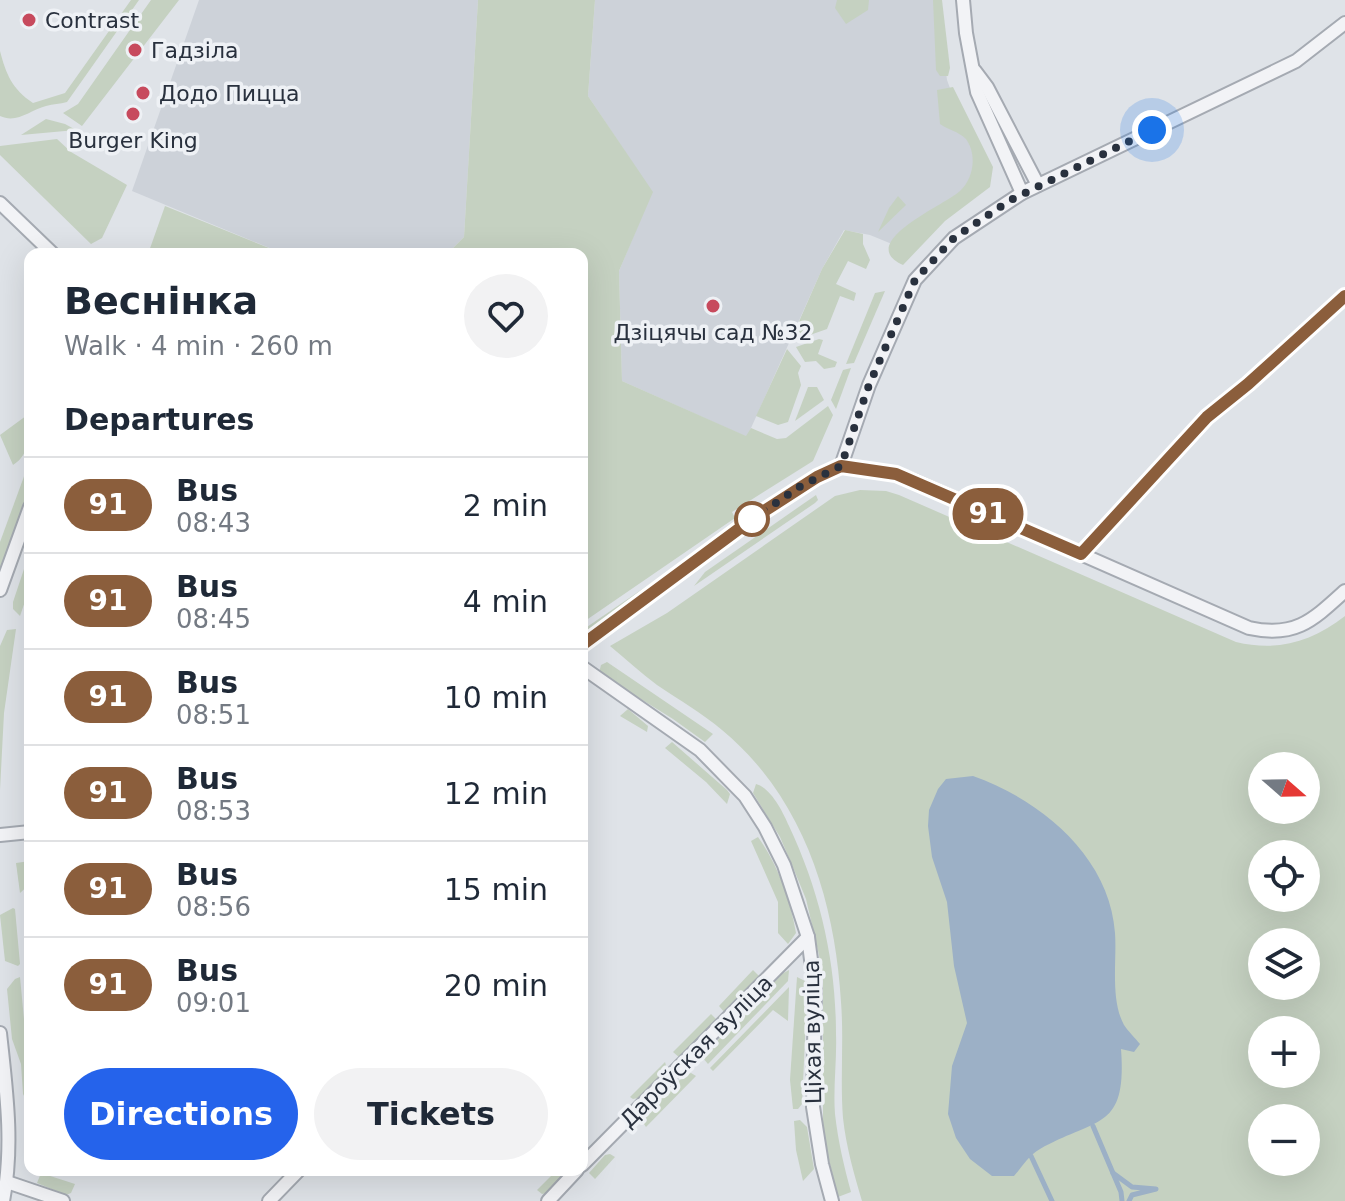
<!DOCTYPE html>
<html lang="en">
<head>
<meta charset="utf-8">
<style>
  :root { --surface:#fff; --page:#f2f2f3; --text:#1f2937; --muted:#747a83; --line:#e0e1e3; --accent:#2563eb }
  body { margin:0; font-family:"DejaVu Sans",sans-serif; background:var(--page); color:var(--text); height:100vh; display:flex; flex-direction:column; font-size:30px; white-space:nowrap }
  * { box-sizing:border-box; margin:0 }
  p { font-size:26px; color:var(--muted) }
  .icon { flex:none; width:44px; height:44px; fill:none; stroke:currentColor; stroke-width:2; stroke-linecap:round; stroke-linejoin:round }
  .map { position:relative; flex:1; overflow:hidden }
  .panel { position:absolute; left:24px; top:248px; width:564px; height:928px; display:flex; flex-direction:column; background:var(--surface); border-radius:16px; box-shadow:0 8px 32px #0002 }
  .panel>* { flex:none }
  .badge { padding:0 16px; border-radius:26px; font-size:28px; line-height:52px }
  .needle { width:52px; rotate:110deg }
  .tools { position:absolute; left:1248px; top:752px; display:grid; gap:16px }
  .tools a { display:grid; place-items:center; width:72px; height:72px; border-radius:50%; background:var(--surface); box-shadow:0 8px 32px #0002; font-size:40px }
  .you { position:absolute; width:40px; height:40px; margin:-20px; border:6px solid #fff; border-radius:50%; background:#1a73e8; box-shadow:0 0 0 12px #1a73e833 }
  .map>.badge { position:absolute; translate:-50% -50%; box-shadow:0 0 0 4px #fff }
  h2 { padding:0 40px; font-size:30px; line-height:72px }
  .round { display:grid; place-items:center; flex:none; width:84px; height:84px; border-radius:42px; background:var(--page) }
  .summary { display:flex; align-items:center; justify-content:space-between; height:136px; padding:0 40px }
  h1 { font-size:38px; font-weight:700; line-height:60px }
  .primary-button { display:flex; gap:16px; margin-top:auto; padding:16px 40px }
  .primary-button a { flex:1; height:92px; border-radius:48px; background:var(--accent); color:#fff; font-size:32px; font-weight:700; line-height:92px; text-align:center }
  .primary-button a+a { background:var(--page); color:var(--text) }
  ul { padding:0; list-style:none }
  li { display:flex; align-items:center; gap:24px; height:96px; padding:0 40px; border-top:2px solid var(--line) }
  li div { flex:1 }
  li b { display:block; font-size:30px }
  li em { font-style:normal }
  li .badge { min-width:88px; font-weight:700; text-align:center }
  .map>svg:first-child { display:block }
</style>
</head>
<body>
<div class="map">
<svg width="1345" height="1201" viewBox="0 0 1345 1201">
  <rect width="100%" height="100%" fill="#dfe3e8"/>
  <g fill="#cdd2d9">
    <path d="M199 0H478L464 237 447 254H284L132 191Z"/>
    <path d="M595 0H937L947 80 962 121 979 154 969 196 909 251 870 235 844 230 822 269 747 437 622 381 619 271 652 192 588 96Z"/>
  </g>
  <g fill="#c5d1c1" fill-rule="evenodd">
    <path d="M131 0H139L67 102C60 104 53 104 46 106 30 110 17 124 0 116V51C6 74 12 89 33 103L65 93Z"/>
    <path d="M151 0H179L82 126 63 113 78 104Z"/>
    <path d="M478 0H595L588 96 653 192 619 271 622 381 746 436 751 428 777 439 786 438 828 406 833 415 813 461 732 512 735 518 582 623V254H447L464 237Z"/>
    <path d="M837 0H869L868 10 846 24 835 8Z"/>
    <path d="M933 0H942L950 68 948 76H940L936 70Z"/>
    <path d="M953 87 993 167 990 187 945 221 903 265C854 243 945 205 960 191 974 178 977 154 966 139 958 131 948 130 940 124L937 90Z"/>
    <path d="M46 119 65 124 76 130 21 135Z"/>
    <path d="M57 139 71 152 127 185 102 238 91 244 0 155V146Z"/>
    <path d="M898 196 906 205 878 232 889 208Z"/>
    <path d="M165 206 284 254H148Z"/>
    <path d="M845 230 863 234V244L870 260 866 269 848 261 836 284 856 293 854 301 840 296 827 329 790 342 822 269Z"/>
    <path d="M885 291 854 363 846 364 875 293Z"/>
    <path d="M819 339 823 340 818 354 837 362 835 367 824 369 816 361 805 362 796 347Z"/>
    <path d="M787 349 801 366 798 373 801 385 788 422 778 425 756 416Z"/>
    <path d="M851 368 836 409 831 400 843 370Z"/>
    <path d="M808 387H817L824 400 795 421Z"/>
    <path d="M30 413C30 432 31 454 13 465L0 435Z"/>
    <path d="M30 460V490L0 570V542Z"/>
    <path d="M860 490 886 491 899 495 1236 642C1277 652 1312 642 1345 616V1201H862C854 1174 846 1146 843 1118 840 1079 844 1040 841 1002 835 900 803 797 722 730 702 713 679 700 657 685 641 673 626 659 610 646L667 613 835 496ZM1262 766H1306V810H1262ZM1262 854H1306V898H1262ZM1262 942H1306V986H1262ZM1262 1030H1306V1074H1262ZM1262 1118H1306V1162H1262Z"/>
    <path d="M816 495 818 500 815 503 694 586 705 572Z"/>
    <path d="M733 527 678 571 587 631 584 629Z"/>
    <path d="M30 551V587L20 616 13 609V602Z"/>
    <path d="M16 629 4 713 0 790V646L7 630Z"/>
    <path d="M607 662 713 734 705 742 673 719 599 673 601 665Z"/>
    <path d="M628 709 648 726 647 732 620 716Z"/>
    <path d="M672 742 727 790 730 794 727 804 706 782 665 748Z"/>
    <path d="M756 784C771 788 783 812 789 826 820 892 836 961 836 1034 837 1060 833 1088 835 1114 838 1141 844 1166 851 1192L838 1197 823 1135V981L819 955 806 899 792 865 780 837 753 793Z"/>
    <path d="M758 837C778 865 790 899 796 933L788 944 778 933V902L751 841Z"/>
    <path d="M30 861V884L20 893 16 863Z"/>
    <path d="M13 908 15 909 20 964 18 966 5 961 0 915Z"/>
    <path d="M753 970 759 976 725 1013 719 1006Z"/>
    <path d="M789 970 788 981 708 1064 702 1057 778 976Z"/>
    <path d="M20 977 30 1082V1099L25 1098 23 1094 21 1064 12 1039 7 989 15 979Z"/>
    <path d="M797 977 805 981 807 996 802 1104 798 1109H793L790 1080Z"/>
    <path d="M789 987 788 1021 773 1010 713 1071 710 1068Z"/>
    <path d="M711 1014 717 1020 680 1058 673 1052Z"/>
    <path d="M665 1062 667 1069 665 1073 643 1097 633 1099 630 1097Z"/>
    <path d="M691 1073 696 1076 646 1127 642 1121 645 1114 685 1075Z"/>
    <path d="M800 1120 807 1127 814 1169 803 1181 796 1150 794 1121Z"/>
    <path d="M610 1154 615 1157 595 1179 589 1173 605 1155Z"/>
    <path d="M557 1170H568L547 1193 542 1194 537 1190Z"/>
    <path d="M41 1173 75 1184 71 1193 66 1195 37 1183Z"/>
  </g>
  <path fill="#9cb0c6" d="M973 776C1041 800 1110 857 1115 933 1117 961 1110 999 1124 1025 1128 1031 1135 1038 1140 1044L1134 1052 1121 1049C1127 1131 1097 1117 1040 1149 1028 1156 1023 1166 1014 1176H992L970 1159 956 1138 948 1114 952 1066 967 1023 954 966 947 902 932 857 928 826 929 810 938 789 946 779Z"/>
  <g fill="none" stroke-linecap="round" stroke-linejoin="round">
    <g stroke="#9cb0c6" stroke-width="5">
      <path d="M1093 1126 1121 1192 1122 1201"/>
      <path d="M1031 1156 1052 1201"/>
      <path d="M1113 1173 1132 1187 1156 1189 1132 1195 1129 1201"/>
    </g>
    <defs>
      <g id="minor">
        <path d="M963 0 966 33 977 92 1022 193"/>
        <path d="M975 71 987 87 1038 185"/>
        <path d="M0 203 53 254"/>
        <path d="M841 466 869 385 915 280 954 238 1022 193 1296 61 1345 23"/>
        <path d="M1081 554 1207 417 1248 384 1345 296"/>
        <path d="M0 590 30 507"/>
        <path d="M582 645 755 517 817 477 841 466 896 474 917 482 1249 628C1295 638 1312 621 1345 591"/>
        <path d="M582 667 700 750 745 796 765 827 784 865 808 937 815 990 813 1107 822 1164 832 1201"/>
        <path d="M0 835 30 832"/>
        <path d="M0 1033C6 1089 14 1145 3 1201"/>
        <path d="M582 1165 808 937"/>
        <path d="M7 1182 63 1201"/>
        <path d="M269 1201 299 1170"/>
        <path d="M548 1201 577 1170"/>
      </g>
    </defs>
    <use href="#minor" stroke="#a5aab2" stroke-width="16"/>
    <use href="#minor" stroke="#f2f3f6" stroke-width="12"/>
  </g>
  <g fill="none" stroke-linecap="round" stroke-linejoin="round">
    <defs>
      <path id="line" d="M582 645 755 517 817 477 841 466 896 474 1081 554 1207 417 1248 384 1345 296"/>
    </defs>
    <use href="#line" stroke="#fff" stroke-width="18"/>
    <use href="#line" stroke="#8b5e3c" stroke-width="12"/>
    <path stroke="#29313e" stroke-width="8" stroke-dasharray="0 14.4" d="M752 519 801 486 841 466 869 385 915 280 954 238 1009 201 1152 130"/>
  </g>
  <g fill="#c74a5d" stroke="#eef1f5" stroke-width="3">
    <circle cx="29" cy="20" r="8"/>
    <circle cx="135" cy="50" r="8"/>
    <circle cx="143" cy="93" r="8"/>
    <circle cx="133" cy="114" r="8"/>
    <circle cx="713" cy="306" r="8"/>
  </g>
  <circle fill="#fff" stroke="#8b5e3c" stroke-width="4" cx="752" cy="519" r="16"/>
  <g text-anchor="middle" stroke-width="7" stroke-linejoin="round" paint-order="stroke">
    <g font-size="22" fill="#29313e" stroke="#eef1f5" text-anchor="start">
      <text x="45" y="28">Contrast</text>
      <text x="151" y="58">Гадзіла</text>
      <text x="159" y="101">Додо Пицца</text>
      <text x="133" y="148" text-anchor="middle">Burger King</text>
      <text x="713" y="340" text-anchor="middle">Дзіцячы сад №32</text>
    </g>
    <g font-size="22" fill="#29313e" stroke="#eef1f5">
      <text transform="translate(812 1032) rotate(-91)" y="8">Ціхая вуліца</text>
      <text transform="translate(696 1051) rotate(-45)" y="8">Дароўская вуліца</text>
    </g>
  </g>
</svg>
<div class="tools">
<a><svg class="needle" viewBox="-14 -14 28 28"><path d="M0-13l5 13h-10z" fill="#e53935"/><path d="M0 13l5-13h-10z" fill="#747a83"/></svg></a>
<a><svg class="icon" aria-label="locate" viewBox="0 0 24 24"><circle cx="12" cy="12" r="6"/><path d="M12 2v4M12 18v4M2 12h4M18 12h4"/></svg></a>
<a><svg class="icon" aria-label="layers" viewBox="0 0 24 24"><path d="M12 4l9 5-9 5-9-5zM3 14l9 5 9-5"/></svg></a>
<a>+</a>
<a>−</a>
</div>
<div class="you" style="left:1152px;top:130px"></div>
<b class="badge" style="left:988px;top:514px;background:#8b5e3c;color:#fff">91</b>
<section class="panel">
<div class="summary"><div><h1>Веснінка</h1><p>Walk · 4 min · 260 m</p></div><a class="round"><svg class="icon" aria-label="heart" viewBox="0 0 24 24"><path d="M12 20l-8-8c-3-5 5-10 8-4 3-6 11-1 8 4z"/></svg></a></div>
<h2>Departures</h2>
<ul>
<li><span class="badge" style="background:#8b5e3c;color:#fff">91</span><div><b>Bus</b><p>08:43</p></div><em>2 min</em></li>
<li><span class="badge" style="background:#8b5e3c;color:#fff">91</span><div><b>Bus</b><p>08:45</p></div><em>4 min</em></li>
<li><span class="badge" style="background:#8b5e3c;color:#fff">91</span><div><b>Bus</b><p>08:51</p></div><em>10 min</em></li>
<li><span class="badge" style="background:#8b5e3c;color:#fff">91</span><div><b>Bus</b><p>08:53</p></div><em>12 min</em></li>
<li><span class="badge" style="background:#8b5e3c;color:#fff">91</span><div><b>Bus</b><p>08:56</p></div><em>15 min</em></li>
<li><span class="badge" style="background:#8b5e3c;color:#fff">91</span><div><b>Bus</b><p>09:01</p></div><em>20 min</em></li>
</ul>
<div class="primary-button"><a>Directions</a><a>Tickets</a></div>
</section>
</div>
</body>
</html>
